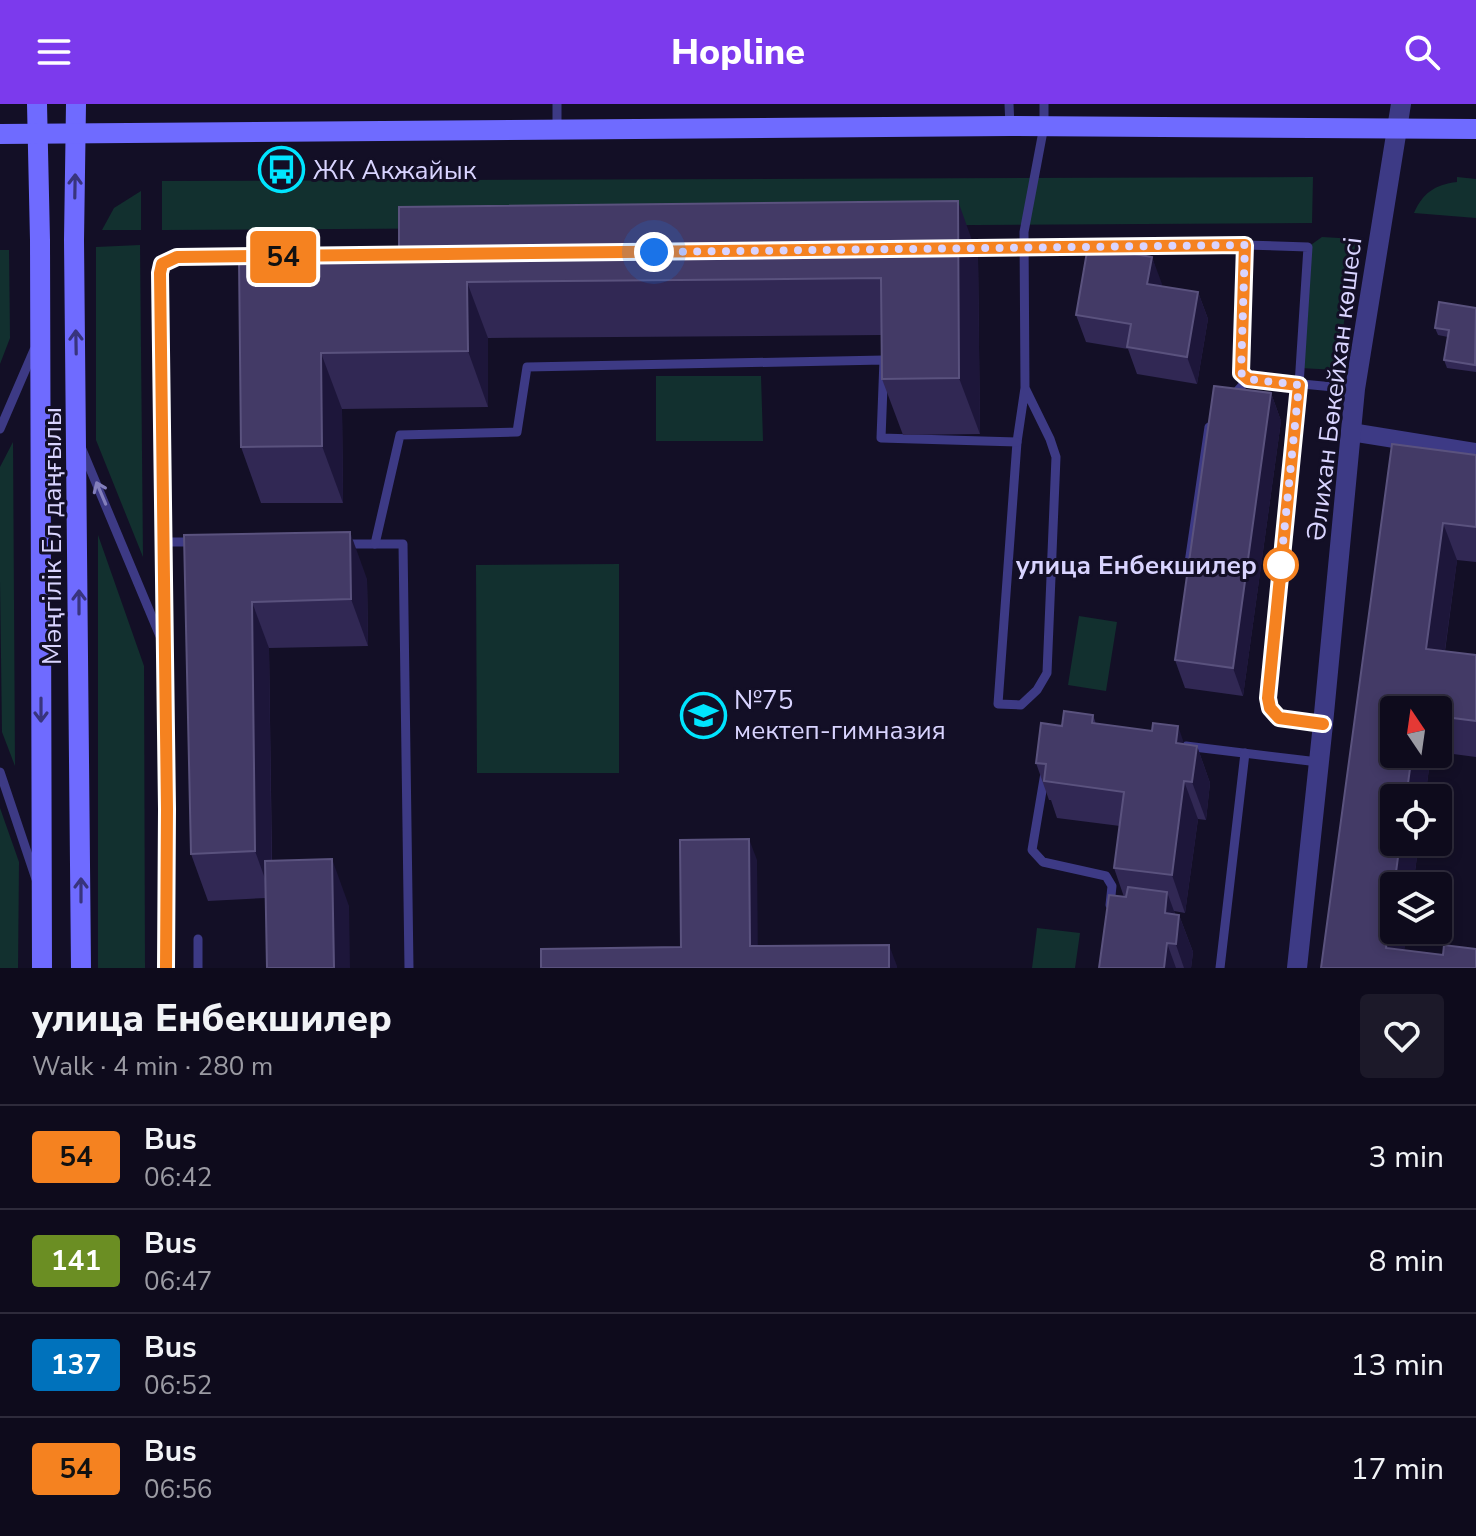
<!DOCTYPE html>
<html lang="en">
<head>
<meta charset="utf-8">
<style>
  :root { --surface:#0e0b1c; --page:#1c1929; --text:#f1f3f6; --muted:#9b9ba3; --line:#2e2b3b; --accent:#7c3aed }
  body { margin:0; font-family:"Nunito Sans",sans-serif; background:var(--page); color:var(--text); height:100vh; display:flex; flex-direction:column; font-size:30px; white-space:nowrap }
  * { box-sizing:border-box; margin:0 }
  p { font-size:26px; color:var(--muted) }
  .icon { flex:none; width:44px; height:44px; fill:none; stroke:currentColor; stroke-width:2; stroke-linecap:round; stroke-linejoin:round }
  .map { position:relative; height:864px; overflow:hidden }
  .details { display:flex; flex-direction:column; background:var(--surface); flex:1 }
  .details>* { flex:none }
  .badge { padding:0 16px; border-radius:6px; font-size:28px; line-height:52px }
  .needle { width:52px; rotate:347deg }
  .controls { position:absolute; left:1380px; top:592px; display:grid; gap:16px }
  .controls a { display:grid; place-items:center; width:72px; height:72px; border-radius:8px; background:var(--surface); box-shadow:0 4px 12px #0003,0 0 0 2px var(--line); font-size:40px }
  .you { position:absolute; width:40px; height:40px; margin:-20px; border:6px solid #fff; border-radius:50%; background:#1a73e8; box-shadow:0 0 0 12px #1a73e833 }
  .map>.badge { position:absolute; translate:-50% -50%; box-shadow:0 0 0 4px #fff }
  .round { display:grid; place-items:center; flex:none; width:84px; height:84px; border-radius:8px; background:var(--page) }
  .headline { display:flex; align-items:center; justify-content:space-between; height:136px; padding:0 32px }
  h1 { font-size:38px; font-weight:800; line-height:60px }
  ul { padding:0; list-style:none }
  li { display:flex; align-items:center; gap:24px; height:104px; padding:0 32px; border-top:2px solid var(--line) }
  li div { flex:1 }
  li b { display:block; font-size:30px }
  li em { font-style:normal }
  li .badge { min-width:88px; font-weight:700; text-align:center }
  header { display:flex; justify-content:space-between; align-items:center; height:104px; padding:0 32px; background:var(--accent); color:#fff; font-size:36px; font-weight:800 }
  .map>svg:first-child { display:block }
</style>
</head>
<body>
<header><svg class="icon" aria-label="menu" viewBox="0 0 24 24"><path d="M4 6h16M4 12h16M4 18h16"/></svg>Hopline<svg class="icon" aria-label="search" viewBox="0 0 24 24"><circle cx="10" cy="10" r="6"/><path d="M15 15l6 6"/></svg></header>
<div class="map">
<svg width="1476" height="864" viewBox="0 0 1476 864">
  <rect width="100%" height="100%" fill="#130f26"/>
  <g fill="#12302f">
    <path d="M1313 73 1312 119 162 126V77Z"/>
    <path d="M1457 73 1476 75V114L1414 109C1423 89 1434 81 1457 78Z"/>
    <path d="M141 87V126H102L114 104Z"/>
    <path d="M1322 133 1356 135 1337 266 1300 264 1308 143Z"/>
    <path d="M140 141 143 453 96 336V143Z"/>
    <path d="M0 146H9L10 234 0 260Z"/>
    <path d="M656 272H761L763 337H656Z"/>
    <path d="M13 338 15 662 2 628 0 476V363Z"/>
    <path d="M98 431 144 562 145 864H98Z"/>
    <path d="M619 460V669H477L476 461Z"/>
    <path d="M1079 512 1117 518 1106 587 1068 581Z"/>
    <path d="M0 704 19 758 18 864H0Z"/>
    <path d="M1037 824 1080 829 1075 864H1032Z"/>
  </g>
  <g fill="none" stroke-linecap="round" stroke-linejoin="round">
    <g stroke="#3d3a85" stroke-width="9">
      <path d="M1009 0 1010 22"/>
      <path d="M557 27V0"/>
      <path d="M1245 141 1241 269 1248 275 1355 285"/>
      <path d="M964 143 1245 141 1308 143 1299 281 1268 594 1270 604 1279 614 1323 620"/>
      <path d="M1025 284 1050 335 1056 353 1047 569 1037 586 1021 601 998 600 1017 338 1025 284 1024 128 1044 22V0"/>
      <path d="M1232 293 1248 275"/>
      <path d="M0 325 34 246"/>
      <path d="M81 343 160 532"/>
      <path d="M162 438H195"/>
      <path d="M346 440H403L409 864"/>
      <path d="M375 440 400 331 517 328 527 263 884 256 881 334 1017 338"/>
      <path d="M1189 459 1209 323"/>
      <path d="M1186 642 1318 658"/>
      <path d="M0 668 36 775"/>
      <path d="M1045 669 1032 746 1043 758 1106 772 1112 782 1110 801"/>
      <path d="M198 835V864"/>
      <path d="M166 864 160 169 162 160 177 153 409 152"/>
      <path d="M1220 864 1245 649"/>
    </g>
    <path stroke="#3d3a85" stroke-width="18" d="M1351 328 1476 348"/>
    <path stroke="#3d3a85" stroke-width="20" d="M1297 864 1323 620 1355 285 1401 0"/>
    <g stroke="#6f6bff" stroke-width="20">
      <path d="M37 0 40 136 42 864"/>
      <path d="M76 0 74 136 81 864"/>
      <path d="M0 30 1010 22 1476 25"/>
    </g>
  </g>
  <g fill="#312854">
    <path d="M978 153 980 330 903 331 882 275V231L488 234V303L342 305 343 399H261L241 343 239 154Z"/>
    <path d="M1152 153 1161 182 1198 188 1208 215 1197 280 1137 270 1128 245 1086 238 1076 211Z"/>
    <path d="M1476 204V268L1447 264 1444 256 1448 233 1438 231 1435 224Z"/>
    <path d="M1271 289 1281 317 1243 592 1185 584 1175 556Z"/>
    <path d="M1392 340 1476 351V458L1457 456 1445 547 1476 551V653L1438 648V606H1394L1431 650 1425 694H1394V738H1419L1413 782 1394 826H1407L1404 846 1476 864H1321Z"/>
    <path d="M184 431 367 475 368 542 269 544 272 757 349 802 266 794 208 797 191 750Z"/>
    <path d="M1093 611 1096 620 1184 640 1197 642 1210 679 1206 716 1198 715 1185 809 1174 807 1175 810 1179 811 1193 848 1191 864H1099L1124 793 1114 764 1120 722 1057 714 1051 696H1049L1036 659 1062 622Z"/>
  </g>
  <g fill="#1d163a">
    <path d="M958 97 978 153 980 330 959 274Z"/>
    <path d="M1152 153 1162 180 1157 207 1147 180Z"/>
    <path d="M467 178 488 234V303L468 247Z"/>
    <path d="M1198 188 1208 215 1197 280 1187 253Z"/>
    <path d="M321 249 342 305 343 399 322 342Z"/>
    <path d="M1271 289 1281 317 1243 592 1233 564Z"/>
    <path d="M1443 419 1457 456 1440 582 1426 545Z"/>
    <path d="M350 428 367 475 368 542 351 495Z"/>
    <path d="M252 498 269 544 272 794 255 747Z"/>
    <path d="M1178 622 1191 659 1176 639Z"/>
    <path d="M1197 642 1210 679 1206 716 1192 678Z"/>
    <path d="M1412 650H1431L1425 694H1406Z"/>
    <path d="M1184 677 1198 715 1185 809 1172 771Z"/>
    <path d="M749 735 757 756 758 863 750 842Z"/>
    <path d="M1400 738H1419L1413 782H1394Z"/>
    <path d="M332 755 349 802 350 864H334Z"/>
    <path d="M1394 784V826H1407L1402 864 1386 844Z"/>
    <path d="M1167 788 1178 818 1179 811 1193 848 1191 864H1184L1165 809Z"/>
    <path d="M1167 839 1176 864H1164Z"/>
    <path d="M889 841 897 862V864H889Z"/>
  </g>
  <g fill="#433a66" stroke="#5a527e" stroke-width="2">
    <path d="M958 97 959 274 882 275 881 174 467 178 468 247 321 249 322 342 241 343 239 154 399 153V103Z"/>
    <path d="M1088 142 1152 153 1147 180 1198 188 1187 253 1127 243 1131 220 1076 211Z"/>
    <path d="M1439 198 1476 204 1475 261 1444 256 1449 226 1435 224Z"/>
    <path d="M1214 282 1271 289 1233 564 1175 556Z"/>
    <path d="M1392 340 1476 351V423L1443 419 1426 545 1476 551V617L1438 612V606H1394V650H1412L1406 694H1394V738H1400L1386 844 1443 851 1444 841 1476 845V864H1321Z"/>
    <path d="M350 428 351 495 252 498 255 747 191 750 184 431Z"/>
    <path d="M1064 607 1093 611 1092 619 1152 627 1153 619 1178 622 1176 639 1197 642 1192 678 1184 677 1172 771 1114 764 1124 688 1044 677 1046 660 1036 659 1041 619 1062 622Z"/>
    <path d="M749 735 750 842 889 841V864H541V845L681 843 680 736Z"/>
    <path d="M332 755 334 864H267L265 757Z"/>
    <path d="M1128 783 1167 788 1165 809 1179 811 1176 840 1167 839 1164 864H1099L1109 791 1126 793Z"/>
  </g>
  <defs><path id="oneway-shaft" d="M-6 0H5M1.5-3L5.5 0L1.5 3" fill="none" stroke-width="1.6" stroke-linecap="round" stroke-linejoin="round" transform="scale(2)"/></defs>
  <g stroke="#38347d">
    <use href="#oneway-shaft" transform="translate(75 82) rotate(-89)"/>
    <use href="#oneway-shaft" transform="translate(76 238) rotate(-91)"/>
    <use href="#oneway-shaft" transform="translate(79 498) rotate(-90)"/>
    <use href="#oneway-shaft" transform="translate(41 606) rotate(90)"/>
    <use href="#oneway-shaft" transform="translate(81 786) rotate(-90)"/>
  </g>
  <use stroke="#837fbc" href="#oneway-shaft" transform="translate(101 389) rotate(-113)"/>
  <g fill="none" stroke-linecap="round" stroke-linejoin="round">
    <defs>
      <path id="line" d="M166 864 167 705 160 169 162 160 177 153 1245 141 1241 269 1248 275 1299 281 1268 594 1270 604 1279 614 1323 620"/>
    </defs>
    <use href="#line" stroke="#fff" stroke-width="18"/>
    <use href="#line" stroke="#f58220" stroke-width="12"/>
    <path stroke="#d9d4ff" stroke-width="8" stroke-dasharray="0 14.4" d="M654 148 1245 141 1241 269 1248 275 1299 281 1280 469 1281 461"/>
  </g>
  <defs>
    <symbol id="bus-ring" viewBox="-11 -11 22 22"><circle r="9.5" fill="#130f26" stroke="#00e5ff" stroke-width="1.5"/><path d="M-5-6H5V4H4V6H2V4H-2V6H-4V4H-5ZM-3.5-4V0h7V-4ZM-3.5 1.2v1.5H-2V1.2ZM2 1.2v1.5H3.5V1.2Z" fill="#00e5ff"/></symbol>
    <symbol id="school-ring" viewBox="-11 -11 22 22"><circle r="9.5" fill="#130f26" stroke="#00e5ff" stroke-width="1.5"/><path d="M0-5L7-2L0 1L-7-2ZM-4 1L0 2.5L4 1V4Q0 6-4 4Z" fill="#00e5ff"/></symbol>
  </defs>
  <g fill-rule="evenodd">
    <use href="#bus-ring" x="256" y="40" width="51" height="51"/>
    <use href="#school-ring" x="678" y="586" width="51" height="51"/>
  </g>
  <circle fill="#fff" stroke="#f58220" stroke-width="4" cx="1281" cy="461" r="16"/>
  <g text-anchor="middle" stroke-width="6" stroke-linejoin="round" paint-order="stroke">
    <g font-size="26" fill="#d9d4ff" stroke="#130f26" text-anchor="start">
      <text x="313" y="75">ЖК Акжайык</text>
      <text x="734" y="605">№75<tspan x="734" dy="30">мектеп-гимназия</tspan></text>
    </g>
    <g font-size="26" fill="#d9d4ff" stroke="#130f26">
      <text transform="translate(1334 285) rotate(-83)" y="9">Әлихан Бөкейхан көшесі</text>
      <text transform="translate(52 432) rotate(-90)" y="9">Мәңгілік Ел даңғылы</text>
    </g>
    <g font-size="26" font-weight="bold" fill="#d9d4ff" stroke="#130f26" text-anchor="end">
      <text x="1257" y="470">улица Енбекшилер</text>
    </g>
  </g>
</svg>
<div class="controls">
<a><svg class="needle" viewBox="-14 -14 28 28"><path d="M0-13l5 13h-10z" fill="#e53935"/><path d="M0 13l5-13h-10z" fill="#9b9ba3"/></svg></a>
<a><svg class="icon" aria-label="locate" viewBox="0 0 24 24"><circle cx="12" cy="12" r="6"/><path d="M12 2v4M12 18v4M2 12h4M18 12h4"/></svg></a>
<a><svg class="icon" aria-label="layers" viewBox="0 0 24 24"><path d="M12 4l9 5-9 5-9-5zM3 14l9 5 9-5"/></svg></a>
</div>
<div class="you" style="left:654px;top:148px"></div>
<b class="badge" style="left:283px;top:153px;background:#f58220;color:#111">54</b>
</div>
<section class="details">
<div class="headline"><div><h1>улица Енбекшилер</h1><p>Walk · 4 min · 280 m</p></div><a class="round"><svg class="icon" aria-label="heart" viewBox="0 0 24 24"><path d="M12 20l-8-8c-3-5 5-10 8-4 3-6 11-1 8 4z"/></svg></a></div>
<ul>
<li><span class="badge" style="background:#f58220;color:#111">54</span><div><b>Bus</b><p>06:42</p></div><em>3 min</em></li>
<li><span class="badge" style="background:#6b8e23;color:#fff">141</span><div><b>Bus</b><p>06:47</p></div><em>8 min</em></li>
<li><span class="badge" style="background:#0072bc;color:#fff">137</span><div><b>Bus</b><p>06:52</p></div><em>13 min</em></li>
<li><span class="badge" style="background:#f58220;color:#111">54</span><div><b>Bus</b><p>06:56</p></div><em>17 min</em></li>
</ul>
</section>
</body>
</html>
